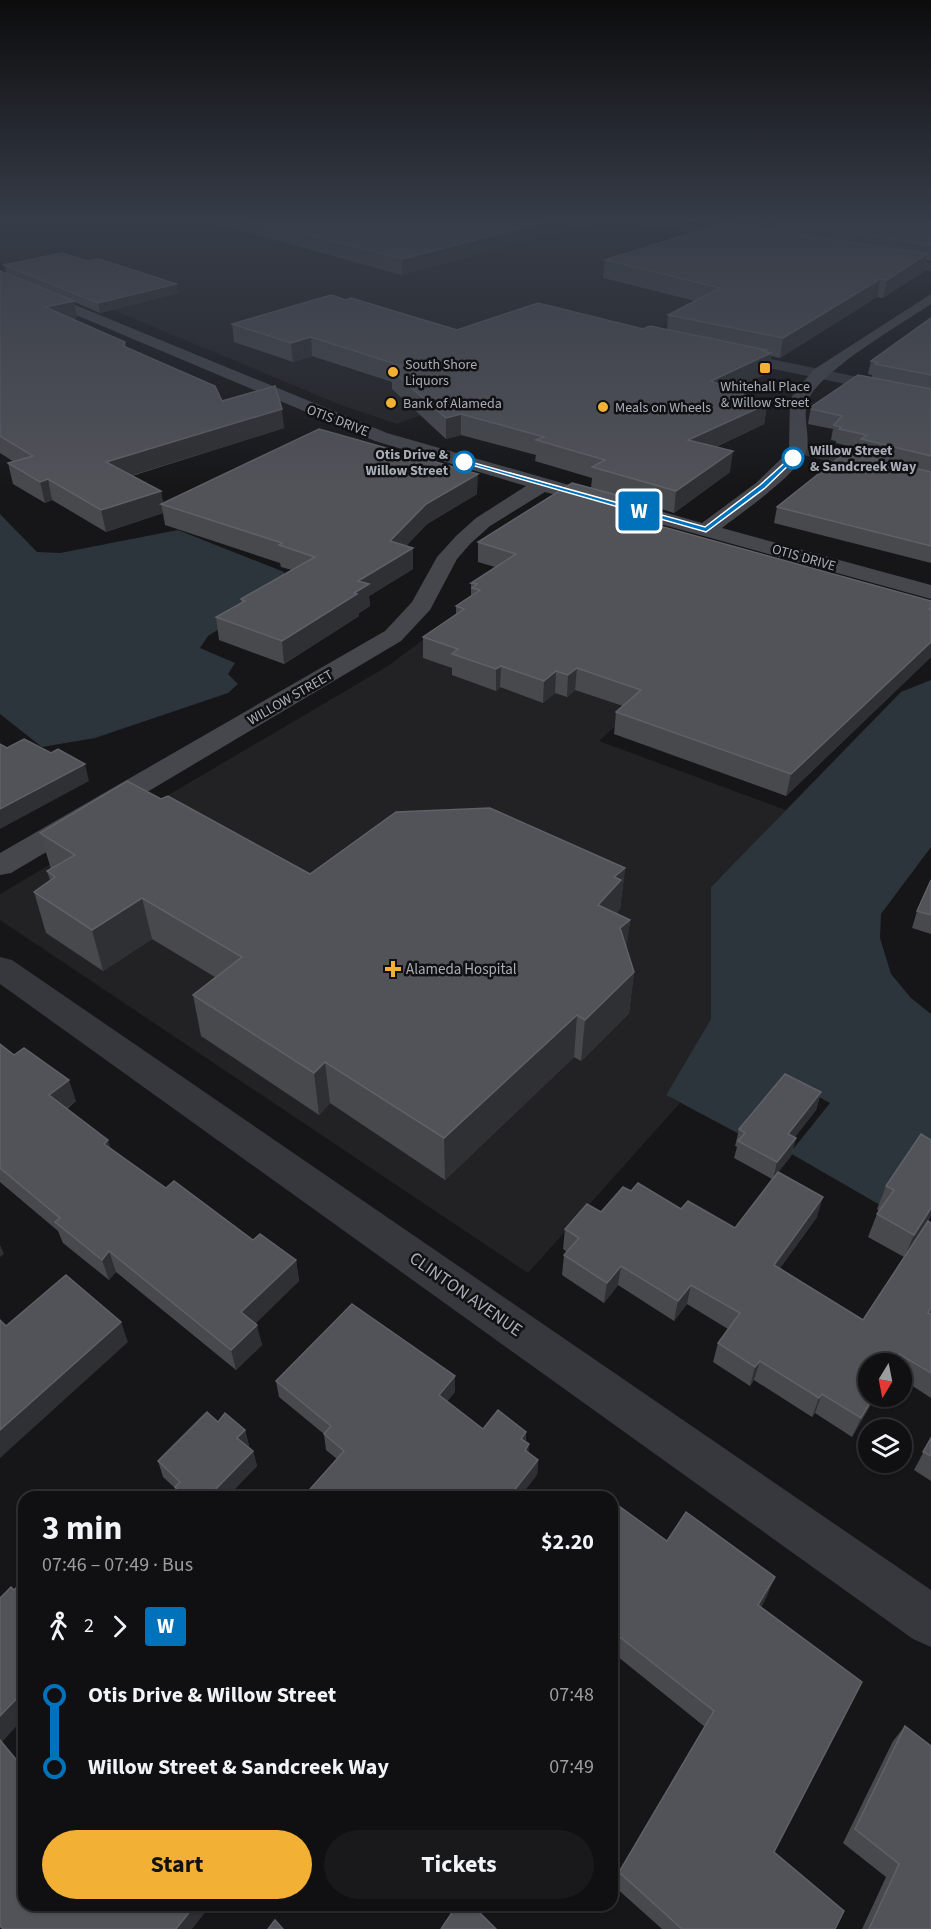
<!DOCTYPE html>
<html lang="en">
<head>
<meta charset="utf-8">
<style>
  :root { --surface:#101012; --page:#19191b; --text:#f1f3f6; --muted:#9c9d9f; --line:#303032; --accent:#f2b134 }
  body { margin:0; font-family:"Source Sans 3",sans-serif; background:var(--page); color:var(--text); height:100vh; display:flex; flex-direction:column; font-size:22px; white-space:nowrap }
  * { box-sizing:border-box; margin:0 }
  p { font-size:20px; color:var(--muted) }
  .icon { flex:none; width:33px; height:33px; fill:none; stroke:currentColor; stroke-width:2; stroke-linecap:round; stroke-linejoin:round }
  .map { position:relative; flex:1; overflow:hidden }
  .details { position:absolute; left:18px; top:1491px; width:600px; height:420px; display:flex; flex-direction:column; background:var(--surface); border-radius:18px; box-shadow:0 2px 4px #0004,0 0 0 2px var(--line) }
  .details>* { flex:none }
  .badge { padding:0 12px; border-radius:4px; font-size:21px; line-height:39px }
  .needle { width:39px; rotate:190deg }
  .tools { position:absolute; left:858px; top:1353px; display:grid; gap:12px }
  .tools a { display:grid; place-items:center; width:54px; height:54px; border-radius:50%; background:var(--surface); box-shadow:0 2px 4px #0004,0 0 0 2px var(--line); font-size:30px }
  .map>.badge { position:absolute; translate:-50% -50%; box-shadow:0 0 0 3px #fff }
  .legs { display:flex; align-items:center; gap:9px; height:66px; padding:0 24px; font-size:20px }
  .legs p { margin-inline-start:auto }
  .overview { display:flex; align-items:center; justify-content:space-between; height:102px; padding:0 24px }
  h1 { font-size:33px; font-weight:700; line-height:45px }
  .action { display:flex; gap:12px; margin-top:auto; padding:12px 24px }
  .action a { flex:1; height:69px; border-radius:36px; background:var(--accent); color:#111; font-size:24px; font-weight:700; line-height:69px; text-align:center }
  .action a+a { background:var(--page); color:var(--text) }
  ul { padding:0 24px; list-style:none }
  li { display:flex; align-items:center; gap:21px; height:72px; font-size:22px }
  li i { display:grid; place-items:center; width:9px; height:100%; margin:0 8px; background:currentColor }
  li i::after { content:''; width:15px; height:15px; margin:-8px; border:4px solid; border-radius:50%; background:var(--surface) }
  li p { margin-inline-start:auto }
  li:first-child i { background:linear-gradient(#0000 50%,currentColor 0) }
  li:last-child i { background:linear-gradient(currentColor 50%,#0000 0) }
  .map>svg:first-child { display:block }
</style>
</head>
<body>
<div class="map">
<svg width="931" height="1929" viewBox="0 0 931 1929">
  <rect width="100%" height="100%" fill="#161618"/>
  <g fill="#222225">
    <path d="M0 218H619L850 256 397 424 341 405 0 263Z"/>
    <path d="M436 630 644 700 599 741 786 810 711 887V1019L666 1095 680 1103 528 1273 0 920V894L388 666Z"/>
  </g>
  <g fill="#2c353c">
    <path d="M0 514 37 552 60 553 178 530 284 572 286 587 208 636 200 648 235 663 228 674 238 684 228 693 95 738 42 747 0 714Z"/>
    <path d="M931 680V847L881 914 880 938 891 974 911 998 931 1014V1142L880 1205 790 1153 830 1103 789 1081 743 1136 666 1095 711 1019V887L901 692Z"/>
  </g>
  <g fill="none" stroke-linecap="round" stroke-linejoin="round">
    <g fill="#37383d" fill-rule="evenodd">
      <path d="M626 218H647L746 233 752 237 746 241 631 223 627 222Z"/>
      <path d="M879 254 931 263V271L874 261 872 258Z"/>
      <path d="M727 350 931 392V402L721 358 719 355Z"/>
      <path d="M798 442 931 474V486L791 452 789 448 791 444Z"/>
      <path d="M0 957 12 960 931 1590V1647L913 1639 0 984Z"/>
    </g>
    <path fill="#45474d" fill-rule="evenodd" d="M0 274 387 433 702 523 756 483 785 455 789 448 790 399 813 370 931 294V304C900 325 825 368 809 398 801 413 810 432 807 448 803 471 741 513 722 528L931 585V599L545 492 490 526 470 544 457 559 430 610 401 641 11 873 0 875V853L385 631 412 602 437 557 456 536 476 518 526 486 375 441 0 283Z"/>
  </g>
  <g fill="#47494d">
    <path d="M195 218H613L402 275Z"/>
    <path d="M666 218H931V261L926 260 923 272 883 298 877 297 780 358 771 356 768 373 732 390 767 404 764 424 716 447 730 472 674 513 658 508 656 525 931 601V657L786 796 614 734 616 712 623 706 575 690 567 697 555 693 543 703 500 687 496 691 452 675V668L423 658V637L456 615V606L471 596V583L495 567 478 562V542L591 488 592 478 535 461 536 455 461 435 446 439 392 389V382L312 356 293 362 234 342 232 324 457 330 667 329 668 315 695 301 603 278 605 260 715 226Z"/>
    <path d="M87 261 176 284 178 293 100 313 74 302 77 318 72 319 125 342 126 347 222 401 284 428 132 476 161 491 163 503 477 494 427 524 406 546 413 548V569L369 596 370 606 359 613V616L284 664 219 640 216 617 241 603V599L292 570 281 567 280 563 165 525 163 513 106 532 52 500 45 503 13 484 8 463 14 462 0 453V271L6 273 4 265Z"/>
    <path d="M931 318V472L858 454 859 449 836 443V441L831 440 833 429 808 424 811 407 872 377V375L868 374 871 361Z"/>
    <path d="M931 472V563L774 523 777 507Z"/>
    <path d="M161 799 310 874 625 868 620 909 618 911 617 914 630 920 626 947 634 972 629 1013 581 1061 574 1057 445 1180 330 1103 319 1115 201 1036 193 995 215 977 152 939 103 971 46 933 34 892 50 880 47 871 51 869 40 833Z"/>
    <path d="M931 880V934L912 928 917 911Z"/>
    <path d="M0 1044 76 1101 67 1109 111 1148 166 1188 253 1240 296 1260 299 1281 255 1323 262 1345 236 1370 116 1272 109 1280 63 1243 58 1231 0 1182Z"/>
    <path d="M821 1092 816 1110 794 1138H796L791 1156 778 1172 817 1217 780 1268 863 1320 904 1257 868 1237 877 1214 879 1211 877 1209 886 1186 931 1140V1215L928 1221 931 1223V1312L930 1314H931V1398L902 1379V1364H868L876 1396 852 1437 815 1413 812 1417 754 1380 750 1386 713 1362 718 1343 728 1329 687 1304 674 1321 618 1285 604 1303 562 1275 564 1255 567 1252 563 1249 565 1229 601 1212 631 1191 735 1228 772 1179 734 1158 737 1147 735 1146 739 1129Z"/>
    <path d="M455 1376V1392L447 1401 483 1429 526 1432V1442L528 1453 538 1460 537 1475 337 1459 326 1450 324 1434 279 1397 276 1381Z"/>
    <path d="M218 1422 245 1430 249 1446 248 1447 253 1451 257 1466 227 1497H178L175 1488 163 1477 158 1461Z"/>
    <path d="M931 1438V1481L914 1470Z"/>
    <path d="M612 1501 667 1541 767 1596 761 1607 774 1852 835 1929H662L614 1886 619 1872 705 1727 612 1652Z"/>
    <path d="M905 1726 931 1929H862L886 1877 843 1843 893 1741Z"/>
    <path d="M556 1905H570L565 1913Z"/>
  </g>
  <g fill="#2f3033">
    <path d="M560 218H613L402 275V259Z"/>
    <path d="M927 254 923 272 883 298 887 280Z"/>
    <path d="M880 279 877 297 780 358 783 338Z"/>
    <path d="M176 284 178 293 100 313 98 303Z"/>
    <path d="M74 301 77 318 49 324 45 307Z"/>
    <path d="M311 337 312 356 293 362 291 343Z"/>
    <path d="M766 350 765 357 771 353 768 373 708 401 711 381Z"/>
    <path d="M767 404 764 424 685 461 688 440Z"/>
    <path d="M282 409 284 428 110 482 106 462Z"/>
    <path d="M461 414V435L446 439V418Z"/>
    <path d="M733 451 730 472 674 513 676 491Z"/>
    <path d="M478 474 477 494 427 524 392 560 413 548V569L369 596 370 606 359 613V616L284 664 282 641 358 581 390 541 426 504Z"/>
    <path d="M48 479 52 500 45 503 40 482Z"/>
    <path d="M161 491 163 505 161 504 163 513 106 532 101 510Z"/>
    <path d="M658 506 656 525 638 520Z"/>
    <path d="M931 642V657L786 796 791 774Z"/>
    <path d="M501 666 500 687 496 691V669Z"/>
    <path d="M577 668 575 690 567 697 568 675Z"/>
    <path d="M556 671 555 693 543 703 544 681Z"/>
    <path d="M85 764 89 781 0 829V809Z"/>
    <path d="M625 868 620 909 618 911 617 921 598 905 614 877Z"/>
    <path d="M142 898 152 939 103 971 92 930Z"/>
    <path d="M630 920 625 961 620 928Z"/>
    <path d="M634 972 629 1013 581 1061 585 1020Z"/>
    <path d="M577 1015 574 1057 445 1180 444 1138Z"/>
    <path d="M325 1062 330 1103 319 1115 314 1073Z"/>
    <path d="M69 1080 76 1101 56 1116 49 1095Z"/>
    <path d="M821 1092 816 1110 783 1152 788 1134Z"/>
    <path d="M796 1138 791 1156 773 1179 777 1162Z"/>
    <path d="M108 1140 115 1161 104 1144Z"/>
    <path d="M823 1197 817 1217 768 1285 774 1265Z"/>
    <path d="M931 1208V1215L904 1258 914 1235Z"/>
    <path d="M0 1245 4 1254 0 1257Z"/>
    <path d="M109 1251 116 1272 109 1280 102 1260Z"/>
    <path d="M296 1260 299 1281 246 1333 241 1312Z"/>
    <path d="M621 1266 618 1285 604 1303 607 1283Z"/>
    <path d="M691 1285 687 1304 674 1321 678 1301Z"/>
    <path d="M121 1322 128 1342 0 1458V1430Z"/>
    <path d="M257 1325 262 1345 236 1370 231 1350Z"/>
    <path d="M760 1361 754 1380 750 1386 755 1367Z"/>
    <path d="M455 1376V1392L439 1411V1395Z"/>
    <path d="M822 1394 815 1413 812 1417 819 1398Z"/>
    <path d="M874 1396H876L852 1437 861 1418Z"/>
    <path d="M245 1430 249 1446 241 1454 237 1438Z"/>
    <path d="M526 1432 525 1448 521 1439Z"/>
    <path d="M529 1444 528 1460 525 1450Z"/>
    <path d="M253 1451 257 1466 227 1497H208Z"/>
    <path d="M538 1460 537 1475 520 1497H509Z"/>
    <path d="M775 1577 767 1596 750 1624 758 1605Z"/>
    <path d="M24 1691V1718L2 1742 0 1740V1716Z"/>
    <path d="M195 1905H211L192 1929H176Z"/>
    <path d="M567 1905H570L565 1913Z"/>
  </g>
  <g fill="#525359" stroke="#5f6168" stroke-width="1.5">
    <path d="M246 218H560L402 259Z"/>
    <path d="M757 218H931V245Z"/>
    <path d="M723 223 927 254 887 280 880 279 783 338 668 315 720 288 605 260Z"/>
    <path d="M62 253 87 261 99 259 176 284 98 303 4 265Z"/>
    <path d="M0 271 74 301 45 307 125 342 123 346 215 386 222 401 275 386 282 409 106 462 161 491 101 510 48 479 40 482 8 463 33 456 0 436Z"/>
    <path d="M331 295 346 300 351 298 457 330 538 303 643 329 650 326 766 350 763 351 771 353 711 381 767 404 688 440 733 451 676 491 592 467 605 460 536 440 544 437 461 414 446 418 391 370 402 366 311 337 291 343 232 324Z"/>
    <path d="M931 318V375L875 364 877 362 871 361Z"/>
    <path d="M858 375 931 389V456L861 439 867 435 839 429 841 427 834 425 842 416 811 409V407Z"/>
    <path d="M319 429 478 474 426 504 390 541 413 548 358 581 369 584 354 593 357 594 282 641 216 617 245 601 241 599 315 557 279 545 282 543 161 504Z"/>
    <path d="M846 452 931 472V546L777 507Z"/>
    <path d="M572 483 658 506 638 520 931 601V608L929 609 931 610V642L791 774 616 712 641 690 577 668 568 675 556 671 544 681 501 666 496 669 452 654 458 649 423 637 464 609 456 606 480 590 472 588 477 584 471 583 516 554 478 542Z"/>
    <path d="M24 739 51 753 58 749 85 764 0 809V744L7 748Z"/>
    <path d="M127 781 161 799 168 796 310 874 396 812 490 808 625 868 614 877 621 880 598 905 630 920 620 928 634 972 585 1020 577 1015 444 1138 325 1062 314 1073 193 995 242 957 142 898 92 930 34 892 55 877 47 871 75 855 40 833Z"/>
    <path d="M931 880V915L917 911Z"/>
    <path d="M0 1044 14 1055 24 1048 69 1080 49 1095 108 1140 104 1144 166 1188 174 1181 253 1240 260 1234 296 1260 241 1312 257 1325 231 1350 109 1251 102 1260 55 1222 60 1218 0 1168Z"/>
    <path d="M785 1074 821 1092 788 1134 796 1138 777 1162 738 1141 745 1133 739 1129Z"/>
    <path d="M921 1134 931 1140V1208L914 1235 877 1214 894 1190 886 1186Z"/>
    <path d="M778 1172 823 1197 774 1265 863 1320 928 1221 931 1223V1307L928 1313 931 1314V1373L899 1354 893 1364H868V1396H874L861 1418 822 1394 819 1398 760 1361 755 1367 718 1343 740 1313 691 1285 678 1301 621 1266 607 1283 564 1255 579 1238 565 1229 587 1204 601 1212 623 1187 631 1191 638 1183 681 1209 688 1201 735 1228Z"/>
    <path d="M66 1275 121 1322 0 1430V1320L6 1326Z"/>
    <path d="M352 1304 455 1376 439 1395 483 1429 498 1410 526 1432 521 1439 529 1444 525 1450 538 1460 509 1497H303L344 1451 324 1434 331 1426 276 1381Z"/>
    <path d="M207 1412 218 1422 225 1413 245 1430 237 1438 253 1451 208 1497H184L175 1487 180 1482 158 1461Z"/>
    <path d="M931 1438V1456L923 1452Z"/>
    <path d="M600 1492 606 1497H597Z"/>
    <path d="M612 1501 667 1541 686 1512 775 1577 758 1605 862 1682 774 1852 844 1911 835 1929H682L619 1872 714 1711 612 1631Z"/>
    <path d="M24 1580V1691L0 1716V1598L11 1587 14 1590Z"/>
    <path d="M905 1726 931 1746V1929H869L899 1864 855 1829Z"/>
    <path d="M0 1740 24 1769V1905H195L176 1929H3L0 1926Z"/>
    <path d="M457 1905H472L496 1929H441Z"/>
    <path d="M275 1920 283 1929H268Z"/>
  </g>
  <linearGradient id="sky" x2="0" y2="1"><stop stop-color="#0c0c0d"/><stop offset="0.45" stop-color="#363c48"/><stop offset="1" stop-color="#363c48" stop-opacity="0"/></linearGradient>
  <rect width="931" height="488" fill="url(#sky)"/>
  <path fill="#0072bc" stroke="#fff" stroke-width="1.5" d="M791 457 796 458 765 488 706 532 461 462 467 461 705 527 760 485Z"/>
  <g fill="#f2b134" stroke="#111113" stroke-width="2">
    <rect x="759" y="362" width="12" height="12" rx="3"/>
    <circle cx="393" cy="372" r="6"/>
    <circle cx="391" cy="403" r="6"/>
    <circle cx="603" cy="407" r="6"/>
    <path d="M390 960h6v6h6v6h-6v6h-6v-6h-6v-6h6z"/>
  </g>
  <g fill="#fff" stroke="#0072bc" stroke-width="3">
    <circle cx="793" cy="458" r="10"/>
    <circle cx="464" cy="462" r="10"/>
  </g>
  <g text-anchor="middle" stroke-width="5" stroke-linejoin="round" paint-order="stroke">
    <g font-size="14" fill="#a8adb8" stroke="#111113" text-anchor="start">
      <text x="405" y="369">South Shore<tspan x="405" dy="16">Liquors</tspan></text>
      <text x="765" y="391" text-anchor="middle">Whitehall Place<tspan x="765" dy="16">&amp; Willow Street</tspan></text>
      <text x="403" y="408">Bank of Alameda</text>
      <text x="615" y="412">Meals on Wheels</text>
    </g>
    <g font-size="14" fill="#a8adb8" stroke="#111113">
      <text transform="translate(338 420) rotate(21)" y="5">OTIS DRIVE</text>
      <text transform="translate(804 557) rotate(16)" y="5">OTIS DRIVE</text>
      <text transform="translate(290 697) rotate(-30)" y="5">WILLOW STREET</text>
    </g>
    <g font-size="14" font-weight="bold" fill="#a8adb8" stroke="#111113" text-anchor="start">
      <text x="810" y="455">Willow Street<tspan x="810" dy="16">&amp; Sandcreek Way</tspan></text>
      <text x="448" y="459" text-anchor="end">Otis Drive &amp;<tspan x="448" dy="16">Willow Street</tspan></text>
    </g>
    <g font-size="15" fill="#a8adb8" stroke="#111113" text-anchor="start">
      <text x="406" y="974">Alameda Hospital</text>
    </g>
    <g font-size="18" fill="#a8adb8" stroke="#111113">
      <text transform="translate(466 1294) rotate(35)" y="6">CLINTON AVENUE</text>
    </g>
  </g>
</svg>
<div class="tools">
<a><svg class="needle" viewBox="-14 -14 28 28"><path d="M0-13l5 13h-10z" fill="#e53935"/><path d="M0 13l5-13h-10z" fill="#9c9d9f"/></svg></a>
<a><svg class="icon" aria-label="layers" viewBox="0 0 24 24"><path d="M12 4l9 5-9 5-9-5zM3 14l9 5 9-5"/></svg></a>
</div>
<b class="badge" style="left:639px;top:511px;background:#0072bc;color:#fff">W</b>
<section class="details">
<div class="overview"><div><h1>3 min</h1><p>07:46 – 07:49 · Bus</p></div><b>$2.20</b></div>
<div class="legs"><svg class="icon" aria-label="walk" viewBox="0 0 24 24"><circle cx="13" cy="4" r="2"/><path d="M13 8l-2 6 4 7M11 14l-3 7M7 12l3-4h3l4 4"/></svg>2<svg class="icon" aria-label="forward" viewBox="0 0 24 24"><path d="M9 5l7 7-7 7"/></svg><b class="badge" style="background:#0072bc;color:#fff">W</b></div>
<ul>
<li><i style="color:#0072bc"></i><b>Otis Drive &amp; Willow Street</b><p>07:48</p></li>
<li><i style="color:#0072bc"></i><b>Willow Street &amp; Sandcreek Way</b><p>07:49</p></li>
</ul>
<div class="action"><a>Start</a><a>Tickets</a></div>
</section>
</div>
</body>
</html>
